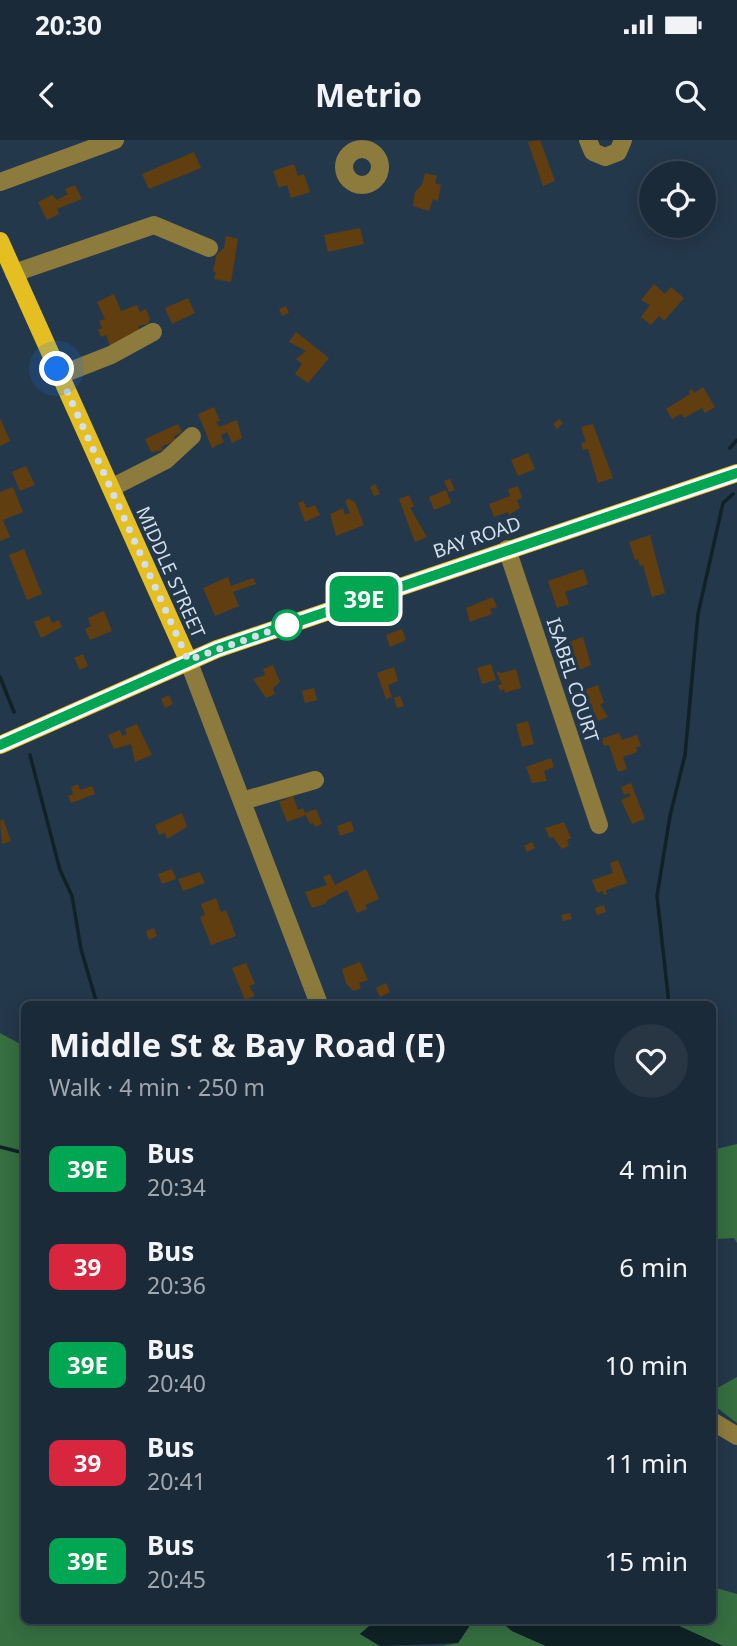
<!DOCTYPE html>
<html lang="en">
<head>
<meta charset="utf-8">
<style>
  :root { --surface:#1b2a38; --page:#283643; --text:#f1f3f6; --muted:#a0a7ae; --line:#394653 }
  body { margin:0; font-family:"Noto Sans",sans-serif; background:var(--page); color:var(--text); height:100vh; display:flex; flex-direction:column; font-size:26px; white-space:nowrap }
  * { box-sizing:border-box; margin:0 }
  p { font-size:23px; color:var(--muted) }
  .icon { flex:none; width:38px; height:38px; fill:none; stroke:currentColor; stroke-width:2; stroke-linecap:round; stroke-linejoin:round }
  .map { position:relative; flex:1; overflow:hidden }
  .side { position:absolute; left:21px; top:861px; width:695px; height:623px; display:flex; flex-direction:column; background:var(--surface); border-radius:10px; box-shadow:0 4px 18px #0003,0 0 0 2px var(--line) }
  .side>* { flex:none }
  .badge { padding:0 14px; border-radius:10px; font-size:24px; line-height:46px }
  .fabs { position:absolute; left:639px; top:21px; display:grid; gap:14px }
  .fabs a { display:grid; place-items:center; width:77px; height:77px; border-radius:50%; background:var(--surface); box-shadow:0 4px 18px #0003,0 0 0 2px var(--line); font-size:35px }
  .you { position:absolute; width:35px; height:35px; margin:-18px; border:5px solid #fff; border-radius:50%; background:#1a73e8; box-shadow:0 0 0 10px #1a73e833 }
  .map>.badge { position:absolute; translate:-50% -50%; box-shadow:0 0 0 4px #fff }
  .round { display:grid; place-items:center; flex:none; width:74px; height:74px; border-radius:37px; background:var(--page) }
  .head { display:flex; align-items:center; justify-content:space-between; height:119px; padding:0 28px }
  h1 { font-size:33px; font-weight:700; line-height:52px }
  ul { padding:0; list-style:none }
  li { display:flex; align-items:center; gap:21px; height:98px; padding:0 28px }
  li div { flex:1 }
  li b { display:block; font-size:26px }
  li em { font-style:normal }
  li .badge { min-width:77px; font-weight:700; text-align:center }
  .status { display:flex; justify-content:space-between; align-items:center; height:49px; padding:0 35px; background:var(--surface); direction:ltr }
  .status svg { height:19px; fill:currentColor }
  header { display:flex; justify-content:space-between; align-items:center; height:91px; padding:0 28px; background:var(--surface); font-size:32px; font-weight:700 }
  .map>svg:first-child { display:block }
</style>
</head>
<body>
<div class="status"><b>20:30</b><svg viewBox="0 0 49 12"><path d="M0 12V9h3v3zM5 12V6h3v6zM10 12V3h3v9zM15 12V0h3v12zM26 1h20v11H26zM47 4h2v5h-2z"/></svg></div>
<header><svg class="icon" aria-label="back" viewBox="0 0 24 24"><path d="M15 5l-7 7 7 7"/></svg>Metrio<svg class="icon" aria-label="search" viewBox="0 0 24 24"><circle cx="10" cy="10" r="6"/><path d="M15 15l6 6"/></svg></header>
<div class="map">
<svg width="737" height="1506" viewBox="0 0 737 1506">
  <rect width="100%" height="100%" fill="#24384b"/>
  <g fill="#366e40">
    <path d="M0 893 24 906V1480L375 1481 360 1494 380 1506H0Z"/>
    <path d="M737 1004V1103L734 1098 717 1099 712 1106V1010Z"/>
    <path d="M737 1237V1283L712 1264V1251Z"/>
    <path d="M712 1436 716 1448 737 1454V1506H723L668 1481 712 1480Z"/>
    <path d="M473 1480 500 1481 512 1491 546 1506H439L458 1503Z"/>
  </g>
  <g fill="#0f2226">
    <path d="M375 1481V1480L473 1481 458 1503 380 1506 360 1494Z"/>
    <path d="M500 1481H668L723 1506H546L512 1491Z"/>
  </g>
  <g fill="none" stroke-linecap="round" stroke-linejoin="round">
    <g stroke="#0f2226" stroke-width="3.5">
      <path d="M730 308 737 300"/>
      <path d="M0 537 14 572"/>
      <path d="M30 615 60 730 72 756 81 809 97 864"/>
      <path d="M669 864 657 756 670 676 685 615 698 474 723 363 733 354"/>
      <path d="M0 1007 24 1013"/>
    </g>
  </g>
  <g fill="#613e10">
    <path d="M540 0 555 41 543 46 528 2Z"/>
    <path d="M194 12 201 28 149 49 142 34Z"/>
    <path d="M294 24 298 36 304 34 310 52 291 58 287 45 279 48 273 31Z"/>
    <path d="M425 33 437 36 435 43 441 45 438 61 433 59 429 71 413 66 415 52 422 45Z"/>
    <path d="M75 45 82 59 57 69 59 74 47 80 38 62 52 55 57 60 68 54 65 49Z"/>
    <path d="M360 88 364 104 328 112 324 95Z"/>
    <path d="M226 96 238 99 231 142 214 139 216 132 213 131 217 114 224 108Z"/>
    <path d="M654 144 665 154 671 147 684 158 664 181 659 176 651 185 641 177 650 165 641 160Z"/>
    <path d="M114 154 121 171 137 165 140 172 146 169 150 179 148 184 138 186 140 191 110 206 106 195 101 197 98 190 102 188 99 181 105 179 97 162Z"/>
    <path d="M188 158 195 173 172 184 165 168Z"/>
    <path d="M286 166 289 173 282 176 279 169Z"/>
    <path d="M296 192 329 218 308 243 295 234 302 224 296 219 306 211 289 202Z"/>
    <path d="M703 247 715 267 705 273 702 268 684 278 681 274 672 279 666 269 690 254 689 251 692 249 694 253Z"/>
    <path d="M214 267 220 281 216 282 219 287 237 280 242 298 232 303 227 292 221 295 224 302 212 308 198 274Z"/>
    <path d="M0 278 10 301 0 306Z"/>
    <path d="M559 279 563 283 557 289 553 284Z"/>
    <path d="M178 284 182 292 174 296 176 300 161 307 163 310 151 312 145 299Z"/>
    <path d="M593 284 613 338 598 343 588 309 583 310 581 303 586 302 581 287Z"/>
    <path d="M528 313 535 329 518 336 511 320Z"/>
    <path d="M26 326 35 345 20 351 12 332Z"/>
    <path d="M450 339 455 350 449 352 444 341Z"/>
    <path d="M375 344 380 354 374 356 370 347Z"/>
    <path d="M518 346 522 358 517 360 520 368 509 375 508 372 494 377 489 364 510 356 508 349Z"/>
    <path d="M13 347 23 372 3 380 10 397 0 401V352Z"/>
    <path d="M446 350 451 363 434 370 429 357Z"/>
    <path d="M409 355 414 366 410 368 427 397 415 402 399 359Z"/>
    <path d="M349 359 355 362 364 385 336 396 330 374 343 368 345 375 350 373 345 361Z"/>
    <path d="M303 361 307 368 315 365 320 375 305 382 298 363Z"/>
    <path d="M650 395 665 453 652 457 643 425 640 426 638 419 635 420 629 402Z"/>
    <path d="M24 409 42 454 27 460 9 415Z"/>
    <path d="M583 429 588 444 565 452 569 464 557 468 548 441Z"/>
    <path d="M228 437 231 446 253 438 256 444 233 452 239 466 215 476 203 448Z"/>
    <path d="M493 457 497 467 490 469 492 474 470 482 466 468Z"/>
    <path d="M104 471 112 491 90 500 85 489 91 486 88 478Z"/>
    <path d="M49 476 52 483 59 480 62 487 41 498 34 482Z"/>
    <path d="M402 489 406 500 390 507 386 495Z"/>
    <path d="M583 497 591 525 579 530 569 502Z"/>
    <path d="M83 514 88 526 80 530 74 518Z"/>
    <path d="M491 524 496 540 482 544 477 528Z"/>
    <path d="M273 525 280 542 273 548 275 554 266 558 253 539 265 535 263 529Z"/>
    <path d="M394 527 398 541 388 545 392 557 386 559 377 533Z"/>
    <path d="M516 529 521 548 505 553 504 549 500 551 498 545 502 544 496 531 501 533Z"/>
    <path d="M598 545 604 563 600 564 608 577 598 581 584 550Z"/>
    <path d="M314 548 317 560 305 563 302 551Z"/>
    <path d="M169 555 173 564 165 568 161 559Z"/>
    <path d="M400 556 404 566 397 568 394 558Z"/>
    <path d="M528 581 534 604 522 607 516 584Z"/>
    <path d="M137 584 152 615 135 622 131 604 114 609 108 595 120 590 122 596 127 594 125 589Z"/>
    <path d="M619 593 622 600 637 595 641 606 636 607 637 612 623 617 627 629 618 632 609 605 604 606 601 599Z"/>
    <path d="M551 618 554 627 544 631 547 641 532 643 526 627Z"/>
    <path d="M631 643 645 679 632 684 621 660 631 656 629 653 624 655 621 647Z"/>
    <path d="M78 644 80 650 92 646 95 654 71 663 68 656 73 654 71 647Z"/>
    <path d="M293 656 298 670 303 668 306 675 287 682 279 662Z"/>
    <path d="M316 669 322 684 315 687 313 683 310 684 305 673Z"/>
    <path d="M182 673 187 687 167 699 165 693 159 695 155 685Z"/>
    <path d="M3 679 11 701 2 704 0 681Z"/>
    <path d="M351 681 354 691 340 696 337 686Z"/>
    <path d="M564 682 571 698 567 700 569 706 562 709 553 697 550 698 545 688Z"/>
    <path d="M532 702 535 708 527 712 524 706Z"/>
    <path d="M618 720 627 743 606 750 607 754 604 755 603 751 597 753 592 740 613 733 610 723Z"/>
    <path d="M172 729 176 739 162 744 158 734Z"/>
    <path d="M366 729 379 759 365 765 367 769 357 773 347 750 326 761 327 763 312 768 305 752 327 745 323 737 330 734 335 745Z"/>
    <path d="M200 732 205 743 183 751 178 739Z"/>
    <path d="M216 758 221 772 226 770 236 796 211 805 200 777 205 775 201 764Z"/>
    <path d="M604 765 606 772 597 775 595 768Z"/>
    <path d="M570 773 572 779 563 781 561 775Z"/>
    <path d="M154 788 157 796 149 800 146 791Z"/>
    <path d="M360 822 368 840 359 843 361 848 353 851 346 843 342 829Z"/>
    <path d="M246 823 255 844 249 846 255 856 245 860 232 828Z"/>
    <path d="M386 843 390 852 380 857 376 848Z"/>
  </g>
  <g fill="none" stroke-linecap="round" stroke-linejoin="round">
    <g stroke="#8d7b3d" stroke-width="18">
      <path d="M588 0 593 12 605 17 618 12 623 0"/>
      <circle cx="362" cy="27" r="18"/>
      <path d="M0 42 115 0"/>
      <path d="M14 133 154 85 209 108"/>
      <path d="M60 235 111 215 153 192"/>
      <path d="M111 348 166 320 192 296"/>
      <path d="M507 409 599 685"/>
      <path d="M188 520 319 864"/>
      <path d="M242 661 315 640"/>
      <path d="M712 1281 737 1296"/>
    </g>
    <g stroke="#e5be21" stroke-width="18">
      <path d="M0 101 188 520"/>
      <path d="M0 605 217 509 737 333"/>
    </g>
  </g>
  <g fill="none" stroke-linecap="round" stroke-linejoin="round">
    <defs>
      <path id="line" d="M0 605 217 509 737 333"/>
    </defs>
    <use href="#line" stroke="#fff" stroke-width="16"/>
    <use href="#line" stroke="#00a651" stroke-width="10"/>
    <path stroke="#d3dfec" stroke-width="7" stroke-dasharray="0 12.6" d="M57 229 188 520 287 485"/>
  </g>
  <circle fill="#fff" stroke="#00a651" stroke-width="3.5" cx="287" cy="485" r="14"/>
  <g text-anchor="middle" stroke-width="7" stroke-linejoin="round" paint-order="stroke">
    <g font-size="19" fill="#d3dfec" stroke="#24384b">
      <text transform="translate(477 397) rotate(-19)" y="7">BAY ROAD</text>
      <text transform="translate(171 432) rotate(66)" y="7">MIDDLE STREET</text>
      <text transform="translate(573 540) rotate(72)" y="7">ISABEL COURT</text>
    </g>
  </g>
</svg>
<div class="fabs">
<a><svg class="icon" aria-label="locate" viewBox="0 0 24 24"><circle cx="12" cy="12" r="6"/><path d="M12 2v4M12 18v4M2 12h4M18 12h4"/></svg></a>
</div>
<div class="you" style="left:57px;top:229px"></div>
<b class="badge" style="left:364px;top:459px;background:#00a651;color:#fff">39E</b>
<section class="side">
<div class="head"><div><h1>Middle St &amp; Bay Road (E)</h1><p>Walk · 4 min · 250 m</p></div><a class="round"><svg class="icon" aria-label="heart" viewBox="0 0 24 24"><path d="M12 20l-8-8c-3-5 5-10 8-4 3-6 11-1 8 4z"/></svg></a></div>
<ul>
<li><span class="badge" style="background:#00a651;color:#fff">39E</span><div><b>Bus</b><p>20:34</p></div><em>4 min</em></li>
<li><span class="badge" style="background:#d7263d;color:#fff">39</span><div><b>Bus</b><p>20:36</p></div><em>6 min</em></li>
<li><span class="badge" style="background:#00a651;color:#fff">39E</span><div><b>Bus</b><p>20:40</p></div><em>10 min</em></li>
<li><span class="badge" style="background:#d7263d;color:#fff">39</span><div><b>Bus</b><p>20:41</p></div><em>11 min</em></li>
<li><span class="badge" style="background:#00a651;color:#fff">39E</span><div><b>Bus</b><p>20:45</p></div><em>15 min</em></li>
</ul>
</section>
</div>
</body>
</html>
